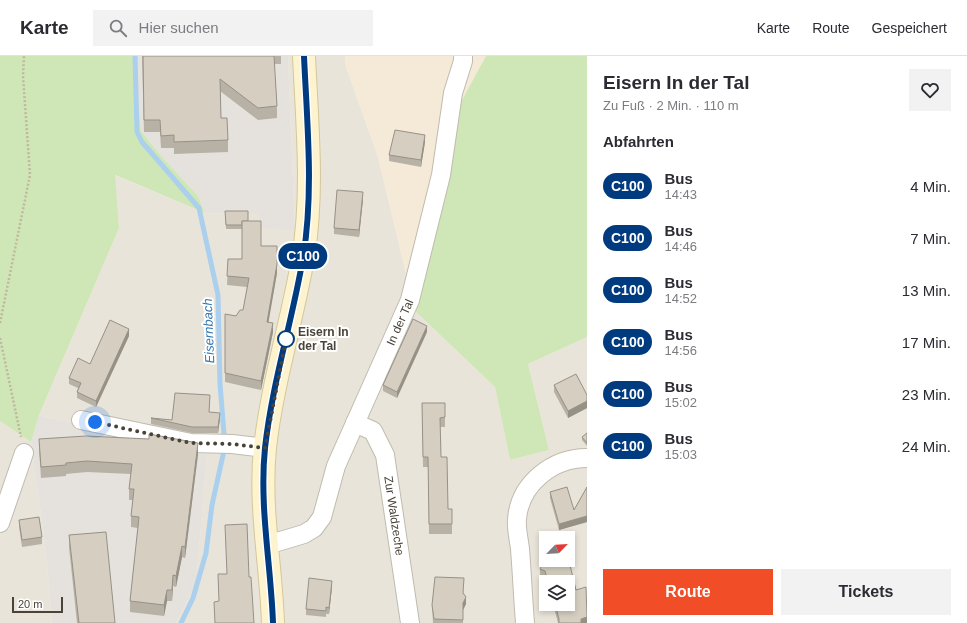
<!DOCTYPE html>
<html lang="de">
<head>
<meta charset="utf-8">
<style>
  :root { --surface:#fff; --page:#f2f2f3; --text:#2b2b33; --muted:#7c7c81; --line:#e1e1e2; --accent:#f14d26 }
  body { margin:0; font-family:Helvetica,sans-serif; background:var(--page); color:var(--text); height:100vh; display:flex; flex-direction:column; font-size:15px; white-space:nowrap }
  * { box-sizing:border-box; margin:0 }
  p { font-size:13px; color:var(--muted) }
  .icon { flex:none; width:22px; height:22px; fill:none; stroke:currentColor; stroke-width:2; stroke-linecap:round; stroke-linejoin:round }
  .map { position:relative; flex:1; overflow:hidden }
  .sheet { display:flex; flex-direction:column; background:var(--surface); width:380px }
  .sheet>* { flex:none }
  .badge { padding:0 8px; border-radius:13px; font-size:14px; line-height:26px }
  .needle { width:26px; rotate:65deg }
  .fabs { position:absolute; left:539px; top:475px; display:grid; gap:8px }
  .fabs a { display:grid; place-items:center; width:36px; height:36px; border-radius:0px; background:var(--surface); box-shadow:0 2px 6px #0003; font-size:20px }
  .scale { position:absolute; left:12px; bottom:10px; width:51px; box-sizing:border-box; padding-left:4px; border:2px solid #494339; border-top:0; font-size:11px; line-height:14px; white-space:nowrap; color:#494339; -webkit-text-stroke:3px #fff; paint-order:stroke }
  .you { position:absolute; width:20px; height:20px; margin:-10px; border:3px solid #fff; border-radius:50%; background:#1a73e8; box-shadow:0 0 0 6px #1a73e833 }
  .map>.badge { position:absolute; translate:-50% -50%; box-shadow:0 0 0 2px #fff }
  h2 { padding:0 16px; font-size:15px; line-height:36px }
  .round { display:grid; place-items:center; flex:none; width:42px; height:42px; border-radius:0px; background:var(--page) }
  .summary { display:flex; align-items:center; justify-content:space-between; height:68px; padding:0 16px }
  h1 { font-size:19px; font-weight:700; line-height:30px }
  .button { display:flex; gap:8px; margin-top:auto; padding:8px 16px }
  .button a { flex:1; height:46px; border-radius:0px; background:var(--accent); color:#fff; font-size:16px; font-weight:700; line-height:46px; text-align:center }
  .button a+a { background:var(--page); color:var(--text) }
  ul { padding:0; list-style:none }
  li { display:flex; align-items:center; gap:12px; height:52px; padding:0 16px }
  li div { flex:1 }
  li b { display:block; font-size:15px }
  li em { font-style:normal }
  li .badge { min-width:44px; font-weight:700; text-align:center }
  header { display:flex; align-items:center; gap:24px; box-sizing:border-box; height:56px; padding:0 20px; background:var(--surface); border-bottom:1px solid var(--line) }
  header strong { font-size:19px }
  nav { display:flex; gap:22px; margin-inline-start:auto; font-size:14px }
  .search { width:280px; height:36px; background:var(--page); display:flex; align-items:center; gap:10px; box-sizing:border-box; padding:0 14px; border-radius:0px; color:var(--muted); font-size:15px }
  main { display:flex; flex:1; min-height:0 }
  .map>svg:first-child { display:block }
</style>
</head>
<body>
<header>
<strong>Karte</strong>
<div class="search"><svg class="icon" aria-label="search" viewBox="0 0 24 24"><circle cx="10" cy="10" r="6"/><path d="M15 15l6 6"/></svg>Hier suchen</div>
<nav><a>Karte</a><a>Route</a><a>Gespeichert</a></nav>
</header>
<main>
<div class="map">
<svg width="587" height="567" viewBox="0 0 587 567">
  <rect width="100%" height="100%" fill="#f5f2eb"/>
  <g fill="#e9e4d9" fill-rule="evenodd">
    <path d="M288 0H345V8L378 101 415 255 495 331 510 404 549 394 528 308 587 281V567H176L196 528 207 399 39 359 119 172 114 119 205 157 259 158 295 172ZM546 482H568V504H546ZM546 526H568V548H546Z"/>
    <path d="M0 365 31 386 46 496 52 567H0Z"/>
  </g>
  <path fill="#f5ead8" d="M345 0H486L462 44 415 255 378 101 345 8Z"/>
  <g fill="#e5e1dc">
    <path d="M135 0H288L295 173 261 172 259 158 205 157 198 140 163 102 141 75Z"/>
    <path d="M39 359 207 399 196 528 176 567H52L46 496 31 386Z"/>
  </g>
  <g fill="#cfe7b6">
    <path d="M0 0H135L141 75 163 102 198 140 205 157 115 119 119 172 39 359 31 386 0 365Z"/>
    <path d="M486 0H587V281L528 308 549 394 510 404 495 331 415 255 462 44Z"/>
  </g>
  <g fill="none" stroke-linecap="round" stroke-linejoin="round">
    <path stroke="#abd0ee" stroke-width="5" d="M135 0 137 76 142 86 199 152 218 239 220 328 225 390 212 449 206 497 193 542 181 567"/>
    <defs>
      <g id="minor">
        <path d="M81 364 191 387 232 388 265 392"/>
        <path id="s1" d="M355 367 373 375 385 399 410 567"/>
        <path d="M0 467 24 397"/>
        <path id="s2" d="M267 489 304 478 314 472 322 461 336 410 410 244 441 119 453 37 463 5V0"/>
        <path d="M525 567C523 542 522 518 520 493 519 484 516 472 517 463 520 427 553 402 587 402"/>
      </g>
      <path id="secondary" d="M273 567C271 509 259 450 265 392 272 328 292 266 303 202 314 136 307 67 304 0"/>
    </defs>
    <use href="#minor" stroke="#c0bbae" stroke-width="20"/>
    <use href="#secondary" stroke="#d3c79d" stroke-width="24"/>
    <g stroke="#c1b7a0" stroke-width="2.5" stroke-dasharray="2 2" stroke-linecap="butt">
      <path d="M0 267 30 119 23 20 24 0"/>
      <path d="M0 282 21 381"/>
    </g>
    <use href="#minor" stroke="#fff" stroke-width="18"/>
    <use href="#secondary" stroke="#fdf3ce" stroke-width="22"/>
  </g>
  <g fill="#b8b2a6">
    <path d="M142 0H281V8H274L277 50V62L258 64 220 35 221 62 228 84V96L174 98V92H161L160 76H144Z"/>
    <path d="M425 86 421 111 389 105V99Z"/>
    <path d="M363 143 359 181 334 178V172Z"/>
    <path d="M225 155 248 165 261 190 277 217 268 266 273 276 261 334 225 326V258L236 260 243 254 247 231 227 229 228 203H242V173H226Z"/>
    <path d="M427 276 397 342 383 335V329Z"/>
    <path d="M129 280 96 351 77 342V336L78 332 69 328V322Z"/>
    <path d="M554 329 587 339V352L568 362 554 336Z"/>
    <path d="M210 345 209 356 220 363 218 377H192L151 368V362L172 364Z"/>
    <path d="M422 347 445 361V371H440L441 401 448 453H452V478H429L428 411H423Z"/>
    <path d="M587 377V390L582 384V381Z"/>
    <path d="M39 383 198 398 185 502 182 501 176 531 173 530 172 545H167L164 560 130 556V545L138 472 131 471V460L133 444H129V433L131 418 87 416 66 418V420L41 422 39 394Z"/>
    <path d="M587 431V466L559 474 550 442V436L574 454Z"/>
    <path d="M19 464 42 481V488L22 491 19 471Z"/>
    <path d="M69 479 115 567H77L69 491Z"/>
    <path d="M543 498 576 534 587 567H558L553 548H568V526H547L545 522 540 519V513L544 506Z"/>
    <path d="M332 531 329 558H326V561L306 559V553Z"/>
    <path d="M464 537 466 548 463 554V567H433L432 549Z"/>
  </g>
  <g fill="#969187">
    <path d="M425 79V86L421 111V104Z"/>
    <path d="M363 136V143L359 181V174Z"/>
    <path d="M277 208V217L267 275V266Z"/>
    <path d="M273 267V276L261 334V325Z"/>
    <path d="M427 270V276L397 342V336Z"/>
    <path d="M129 273V280L96 351V345Z"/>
    <path d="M587 345V352L568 362V355Z"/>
    <path d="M220 357V363L218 377V371Z"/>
    <path d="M198 387V398L185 502V491Z"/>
    <path d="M587 460V466L559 474V468Z"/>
    <path d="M182 490V501L176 531V520Z"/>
    <path d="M173 519V530L172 545V534Z"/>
    <path d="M332 525V531L329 558V552Z"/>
    <path d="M167 534V545L164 560V549Z"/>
    <path d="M466 541V548L463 554V567V547Z"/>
    <path d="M587 561V567H581V563Z"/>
  </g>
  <g fill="#d6cfc1" stroke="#969187">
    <path d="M143 0H274L277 50 258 52 220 23 221 62H227L228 84 174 86V79L161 80 160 64H144Z"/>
    <path d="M395 74 425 79 421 104 389 99Z"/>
    <path d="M337 134 363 136 359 174 334 172Z"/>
    <path d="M225 155H248V165H242V169H226Z"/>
    <path d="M242 165H261V190H277V208L267 266 273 267 261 325 225 317V258L236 260 240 254H243L249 222 227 220 228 203H242Z"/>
    <path d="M413 263 427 270 397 336 383 329Z"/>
    <path d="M110 264 129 273 96 345 77 336 81 327 69 322 78 302 90 308Z"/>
    <path d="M576 318 587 339V345L568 355 554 329Z"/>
    <path d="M175 337 210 339 209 356 220 357 218 371H192L151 362 172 364Z"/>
    <path d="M422 347H445V361L440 362 441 401H447L448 453H452V468H429L428 401H423Z"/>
    <path d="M587 377V387L582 381Z"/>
    <path d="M149 378 198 387 185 491 182 490 176 520 173 519 172 534H167L164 549 130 545 139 461 131 460 134 433H129L132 408 87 405 66 407V409L41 411 39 383 86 380 149 383Z"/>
    <path d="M567 431 574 454 587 431V460L559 468 550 436Z"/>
    <path d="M39 461 42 481 22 484 19 464Z"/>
    <path d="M247 468 249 521H251L254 567H215L214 546 219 545 218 518H227L225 469Z"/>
    <path d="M106 476 115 567H79L69 479Z"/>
    <path d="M543 498H546V504H568V501L576 534 586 531 587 561 581 563V567H559V563L555 548H568V526H548L545 515 540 513 545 503Z"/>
    <path d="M435 521 464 522 463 537 466 541 463 547V564L434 563 432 549Z"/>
    <path d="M309 522 332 525 329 552 326 551V555L306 553Z"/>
  </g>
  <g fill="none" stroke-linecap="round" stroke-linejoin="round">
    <defs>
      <path id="line" d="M273 567C271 509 259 450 265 392 272 328 292 266 303 202 314 136 307 67 304 0"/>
    </defs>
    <use href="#line" stroke="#fff" stroke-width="9"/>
    <use href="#line" stroke="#003b80" stroke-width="6"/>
    <path stroke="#494339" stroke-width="4" stroke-dasharray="0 7.2" d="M95 366 191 387 232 388 265 392 286 283"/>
  </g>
  <circle fill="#fff" stroke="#003b80" stroke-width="2" cx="286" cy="283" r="8"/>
  <g text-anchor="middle" stroke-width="4" stroke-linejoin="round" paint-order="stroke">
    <g font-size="12" fill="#494339" stroke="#fff">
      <text dy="4" stroke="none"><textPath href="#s2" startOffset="274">In der Tal</textPath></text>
      <text dy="4" stroke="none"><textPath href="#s1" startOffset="108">Zur Waldzeche</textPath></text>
    </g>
    <g font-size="12" font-weight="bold" fill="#494339" stroke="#fff" text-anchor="start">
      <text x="298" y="280">Eisern In<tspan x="298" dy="14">der Tal</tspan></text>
    </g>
    <g font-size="13" font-style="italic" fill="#3578b2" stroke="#fff">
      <text transform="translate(208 275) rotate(-92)" y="5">Eisernbach</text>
    </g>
  </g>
</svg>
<div class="fabs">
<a><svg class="needle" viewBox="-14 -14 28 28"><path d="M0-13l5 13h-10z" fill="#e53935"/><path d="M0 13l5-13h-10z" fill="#7c7c81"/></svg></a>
<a><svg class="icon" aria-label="layers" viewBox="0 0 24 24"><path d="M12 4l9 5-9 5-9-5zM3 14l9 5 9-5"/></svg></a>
</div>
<div class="scale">20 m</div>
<div class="you" style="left:95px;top:366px"></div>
<b class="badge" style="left:303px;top:200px;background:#003b80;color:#fff">C100</b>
</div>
<section class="sheet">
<div class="summary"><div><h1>Eisern In der Tal</h1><p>Zu Fuß · 2 Min. · 110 m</p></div><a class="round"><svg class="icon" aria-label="heart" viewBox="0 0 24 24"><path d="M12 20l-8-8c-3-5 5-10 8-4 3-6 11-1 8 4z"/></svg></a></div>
<h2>Abfahrten</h2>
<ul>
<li><span class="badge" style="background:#003b80;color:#fff">C100</span><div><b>Bus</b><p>14:43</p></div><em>4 Min.</em></li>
<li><span class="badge" style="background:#003b80;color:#fff">C100</span><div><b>Bus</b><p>14:46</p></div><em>7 Min.</em></li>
<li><span class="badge" style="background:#003b80;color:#fff">C100</span><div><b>Bus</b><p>14:52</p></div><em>13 Min.</em></li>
<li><span class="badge" style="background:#003b80;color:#fff">C100</span><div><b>Bus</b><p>14:56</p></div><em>17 Min.</em></li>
<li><span class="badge" style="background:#003b80;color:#fff">C100</span><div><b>Bus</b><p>15:02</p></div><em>23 Min.</em></li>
<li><span class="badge" style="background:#003b80;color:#fff">C100</span><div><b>Bus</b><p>15:03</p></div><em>24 Min.</em></li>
</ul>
<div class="button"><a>Route</a><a>Tickets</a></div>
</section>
</main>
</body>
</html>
